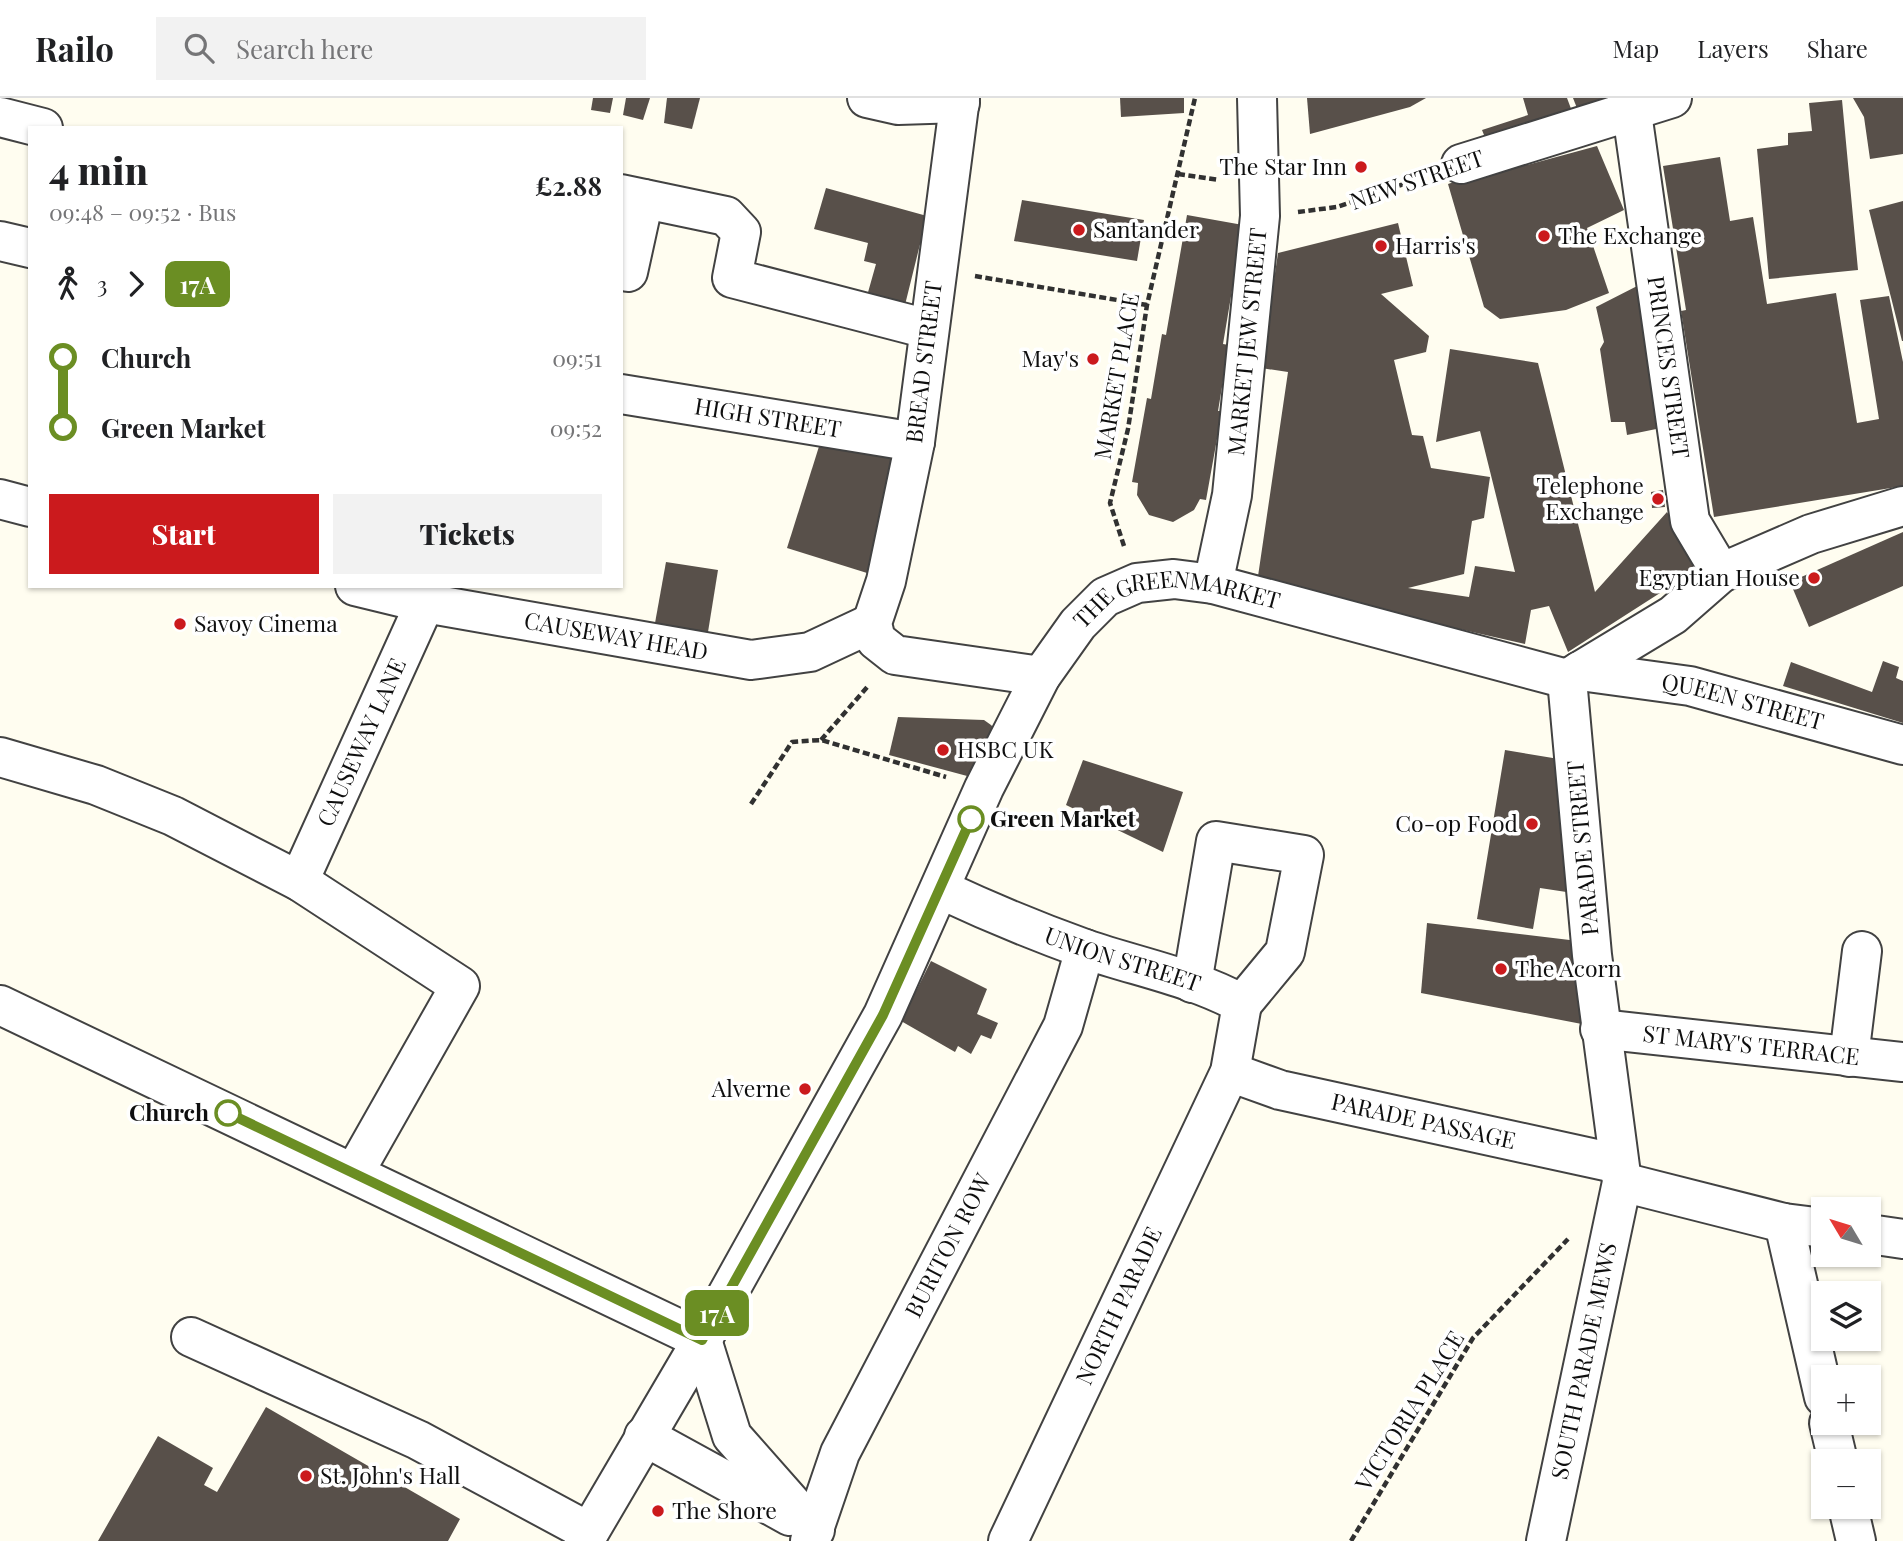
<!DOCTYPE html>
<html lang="en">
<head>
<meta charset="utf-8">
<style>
  :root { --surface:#fff; --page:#f2f2f2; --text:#202124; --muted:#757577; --line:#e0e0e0; --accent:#cb1a1d }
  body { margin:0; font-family:"Playfair Display",serif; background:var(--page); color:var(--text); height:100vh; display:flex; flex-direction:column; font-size:26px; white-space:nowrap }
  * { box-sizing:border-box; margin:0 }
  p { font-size:23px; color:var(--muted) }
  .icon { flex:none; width:38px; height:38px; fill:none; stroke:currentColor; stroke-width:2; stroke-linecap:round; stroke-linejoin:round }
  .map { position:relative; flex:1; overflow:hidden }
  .drawer { position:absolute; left:28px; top:28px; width:595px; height:462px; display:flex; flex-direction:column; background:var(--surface); border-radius:0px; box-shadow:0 2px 5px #0004 }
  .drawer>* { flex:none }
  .badge { padding:0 14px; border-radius:10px; font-size:24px; line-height:46px }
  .needle { width:46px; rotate:308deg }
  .tools { position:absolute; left:1811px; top:1099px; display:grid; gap:14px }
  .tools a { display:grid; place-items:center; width:70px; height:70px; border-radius:0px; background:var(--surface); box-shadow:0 2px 5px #0004; font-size:35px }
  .map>.badge { position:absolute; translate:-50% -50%; box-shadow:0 0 0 4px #fff }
  .legs { display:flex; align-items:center; gap:10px; height:77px; padding:0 21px; font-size:23px }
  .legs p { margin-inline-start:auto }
  .headline { display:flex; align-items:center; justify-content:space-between; height:119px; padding:0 21px }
  h1 { font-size:38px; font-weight:800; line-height:52px }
  .action { display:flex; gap:14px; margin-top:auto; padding:14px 21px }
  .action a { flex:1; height:80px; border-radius:0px; background:var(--accent); color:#fff; font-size:28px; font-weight:800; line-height:80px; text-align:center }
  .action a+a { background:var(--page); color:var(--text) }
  ul { padding:0 21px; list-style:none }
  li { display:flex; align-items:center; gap:24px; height:70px; font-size:26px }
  li i { display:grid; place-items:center; width:10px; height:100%; margin:0 9px; background:currentColor }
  li i::after { content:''; width:18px; height:18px; margin:-9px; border:5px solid; border-radius:50%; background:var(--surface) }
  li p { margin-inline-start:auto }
  li:first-child i { background:linear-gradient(#0000 50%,currentColor 0) }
  li:last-child i { background:linear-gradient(currentColor 50%,#0000 0) }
  header { display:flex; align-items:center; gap:42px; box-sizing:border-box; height:98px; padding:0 35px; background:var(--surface); border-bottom:2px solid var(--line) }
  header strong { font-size:33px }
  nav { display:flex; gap:38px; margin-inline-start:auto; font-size:24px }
  .search { width:490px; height:63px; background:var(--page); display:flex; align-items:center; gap:18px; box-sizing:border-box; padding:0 24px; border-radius:0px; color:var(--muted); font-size:26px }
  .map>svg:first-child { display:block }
</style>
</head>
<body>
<header>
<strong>Railo</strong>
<div class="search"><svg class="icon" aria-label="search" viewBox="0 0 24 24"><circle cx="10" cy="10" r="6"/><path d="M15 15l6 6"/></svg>Search here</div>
<nav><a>Map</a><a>Layers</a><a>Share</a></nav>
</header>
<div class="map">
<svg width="1903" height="1443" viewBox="0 0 1903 1443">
  <rect width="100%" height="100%" fill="#fffdf0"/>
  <g fill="#58504a">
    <path d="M593 0H613L610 15 591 12Z"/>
    <path d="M626 0H650L643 22 623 17Z"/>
    <path d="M667 0H700L692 31 664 25Z"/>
    <path d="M1120 0H1184V15L1121 19Z"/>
    <path d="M1307 0H1426L1410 9 1310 36Z"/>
    <path d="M1523 0H1567L1576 24 1490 52 1482 32 1528 17Z"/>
    <path d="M1573 0H1636L1582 23Z"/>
    <path d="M1853 0H1903V56L1870 61 1864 19Z"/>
    <path d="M1842 2 1858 172 1769 181 1757 51 1788 47V35L1812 33 1809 5Z"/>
    <path d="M1597 48 1624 112 1587 130 1609 195 1566 212 1500 221 1484 209 1448 86 1519 62 1527 67Z"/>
    <path d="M1720 59 1730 123 1753 119 1767 206 1836 195 1857 325 1879 321 1860 202 1889 198 1903 264V388L1714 419 1681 213 1686 212 1663 68Z"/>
    <path d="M826 90 927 118 903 215 865 205 876 166 864 163 868 145 814 131Z"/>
    <path d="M1022 102 1144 122 1137 163 1014 143Z"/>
    <path d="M1903 103V243H1902L1869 112Z"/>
    <path d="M1187 117 1243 127 1223 246 1229 247 1218 313H1222L1206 402 1200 401 1194 412 1173 424 1149 417 1137 397 1138 385 1132 384 1147 300 1151 301 1162 236 1166 237Z"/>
    <path d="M1398 125 1413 188 1381 196 1429 238 1426 254 1394 262 1412 337 1423 338 1431 370 1490 379 1484 420 1472 423 1464 476 1408 490 1469 499 1475 468 1515 474 1480 333 1436 344 1450 251 1538 265 1595 494 1667 414 1699 470 1568 554 1549 508 1531 512 1525 546 1257 485 1288 274 1261 270 1278 155Z"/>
    <path d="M1645 184 1666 329 1627 337 1625 324H1611L1600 251 1604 244 1596 209Z"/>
    <path d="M822 339 902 364 867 475 787 450Z"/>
    <path d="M1663 392 1665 409 1652 410 1651 394Z"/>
    <path d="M1903 434V488L1809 529 1790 484Z"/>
    <path d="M666 464 718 472 708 534 655 525Z"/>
    <path d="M1883 563 1899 569 1896 580 1903 583V625L1783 588 1791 564 1872 594Z"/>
    <path d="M898 619 984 622 991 627 994 630 982 682 889 657Z"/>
    <path d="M1505 652 1571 663 1573 795 1540 790 1533 831 1477 821Z"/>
    <path d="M1083 662 1183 694 1163 754 1066 707Z"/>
    <path d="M1427 825 1578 843 1587 927 1421 895Z"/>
    <path d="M931 863 987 891 977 916 998 925 991 941 981 937 971 956 958 948 955 954 901 923Z"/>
    <path d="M266 1309 460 1421 448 1443H98L158 1338 213 1370 204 1387 217 1394Z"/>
  </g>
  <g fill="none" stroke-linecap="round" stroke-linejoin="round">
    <defs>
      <g id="minor">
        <path d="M867 0 898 7 960 5"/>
        <path d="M960 0 915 344 886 483 872 525 876 542 895 557 1041 578"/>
        <path id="s1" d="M1632 15 1690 423 1721 475"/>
        <path d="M0 19 43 30"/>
        <path d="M1461 66 1672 0"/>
        <path d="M621 96 726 118 741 134 732 180 928 231"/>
        <path d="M0 143 30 150"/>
        <path d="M628 174 644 101"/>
        <path id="s2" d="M621 296 915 344"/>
        <path d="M0 401 30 409"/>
        <path id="s3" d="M1213 486 1232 397 1260 118 1257 0"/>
        <path id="s4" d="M355 488 425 505 751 562 810 554 872 525"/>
        <path id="s5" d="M1580 573 1690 588 1903 647"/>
        <path d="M1567 581 1673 517 1721 475 1811 436 1903 408"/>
        <path d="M0 659 96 687 173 718 299 783 460 888 354 1075"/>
        <path id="s6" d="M299 783 425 505"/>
        <path id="s7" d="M940 791C987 813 1035 833 1085 851 1137 869 1193 879 1242 906L1230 974 1008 1443"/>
        <path d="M1192 885 1216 743 1304 757 1285 854 1242 906"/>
        <path d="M0 907 702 1242"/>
        <path id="s8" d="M1600 931 1903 964"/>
        <path d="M1849 959 1862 853"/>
        <path id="s9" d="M1230 974 1280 992 1619 1066"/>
        <path d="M1622 1084 1784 1125 1824 1130"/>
        <path d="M1784 1125 1824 1299"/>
        <path d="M1869 1136 1903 1141"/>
        <path d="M191 1239 418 1342 589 1434"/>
        <path d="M702 1242 732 1338 815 1432"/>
        <path d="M1829 1325 1838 1363"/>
        <path d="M644 1338 790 1418"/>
        <path d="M1848 1409 1856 1443"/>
        <path id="s10" d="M584 1443 702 1242 883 917 984 690 1041 578 1078 526 1105 499 1137 485 1174 481 1213 486 1567 581"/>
        <path id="s11" d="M810 1443 840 1355 1063 928 1085 851"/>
        <path id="s12" d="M1546 1443 1622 1084 1592 857 1567 581"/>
      </g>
    </defs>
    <use href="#minor" stroke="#424242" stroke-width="42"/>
    <g stroke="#313131" stroke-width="4.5" stroke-dasharray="7 3.5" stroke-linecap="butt">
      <path d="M1178 76 1219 82"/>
      <path d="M1298 114 1337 109 1424 79"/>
      <path d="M975 178 1147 207"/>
      <path d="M1124 448 1110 405 1128 331 1147 207 1195 0"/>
      <path d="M821 642 869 587"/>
      <path d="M751 706 792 644 821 642 946 679"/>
      <path d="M1351 1443 1473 1240 1568 1141"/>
    </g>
    <use href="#minor" stroke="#fff" stroke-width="38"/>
  </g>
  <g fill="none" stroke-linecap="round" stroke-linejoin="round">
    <defs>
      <path id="line-1" d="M228 1015 702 1242 883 917 971 721"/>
    </defs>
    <use href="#line-1" stroke="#fff" stroke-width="16"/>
    <use href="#line-1" stroke="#6b8e23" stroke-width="10"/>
  </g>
  <g fill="#cb1a1d" stroke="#fff" stroke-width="2.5">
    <circle cx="1361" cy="69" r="7"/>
    <circle cx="1079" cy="132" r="7"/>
    <circle cx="1544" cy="138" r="7"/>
    <circle cx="1381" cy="148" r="7"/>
    <circle cx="1093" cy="261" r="7"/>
    <circle cx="1658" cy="401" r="7"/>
    <circle cx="1814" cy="480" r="7"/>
    <circle cx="180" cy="526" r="7"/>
    <circle cx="943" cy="652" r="7"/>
    <circle cx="1532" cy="726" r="7"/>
    <circle cx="1501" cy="871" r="7"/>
    <circle cx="805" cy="991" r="7"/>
    <circle cx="306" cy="1378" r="7"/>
    <circle cx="658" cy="1413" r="7"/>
  </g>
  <g fill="#fff" stroke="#6b8e23" stroke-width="3.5">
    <circle cx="971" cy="721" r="12"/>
    <circle cx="228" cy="1015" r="12"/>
  </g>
  <g text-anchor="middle" stroke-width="7" stroke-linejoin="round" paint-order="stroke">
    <g font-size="23" fill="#0f0f0f" stroke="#fff" text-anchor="start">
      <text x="1347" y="77" text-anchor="end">The Star Inn</text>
      <text x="1093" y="140">Santander</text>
      <text x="1558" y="146">The Exchange</text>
      <text x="1395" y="156">Harris's</text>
      <text x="1079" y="269" text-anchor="end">May's</text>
      <text x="1644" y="396" text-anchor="end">Telephone<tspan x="1644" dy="26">Exchange</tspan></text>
      <text x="1800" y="488" text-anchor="end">Egyptian House</text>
      <text x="194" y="534">Savoy Cinema</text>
      <text x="957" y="660">HSBC UK</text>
      <text x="1518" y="734" text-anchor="end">Co-op Food</text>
      <text x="1515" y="879">The Acorn</text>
      <text x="791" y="999" text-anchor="end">Alverne</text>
      <text x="320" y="1386">St. John's Hall</text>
      <text x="672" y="1421">The Shore</text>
    </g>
    <g font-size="23" fill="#0f0f0f" stroke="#fff">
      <text transform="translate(1417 82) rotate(-19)" y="8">NEW STREET</text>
      <text dy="8" stroke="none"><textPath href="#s3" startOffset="245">MARKET JEW STREET</textPath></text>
      <text transform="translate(924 264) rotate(-83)" y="8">BREAD STREET</text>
      <text dy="8" stroke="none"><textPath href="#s1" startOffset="257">PRINCES STREET</textPath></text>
      <text transform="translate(1117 278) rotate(-80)" y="8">MARKET PLACE</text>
      <text dy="8" stroke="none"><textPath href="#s2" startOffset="149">HIGH STREET</textPath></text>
      <text dy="8" stroke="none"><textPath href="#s10" startOffset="1152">THE GREENMARKET</textPath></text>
      <text dy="8" stroke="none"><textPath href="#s4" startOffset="266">CAUSEWAY HEAD</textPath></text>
      <text dy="8" stroke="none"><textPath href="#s5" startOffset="166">QUEEN STREET</textPath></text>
      <text dy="8" stroke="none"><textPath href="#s6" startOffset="152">CAUSEWAY LANE</textPath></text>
      <text transform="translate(1583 750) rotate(-95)" y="8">PARADE STREET</text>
      <text dy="8" stroke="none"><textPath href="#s7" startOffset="196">UNION STREET</textPath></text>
      <text dy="8" stroke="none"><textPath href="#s8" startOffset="152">ST MARY'S TERRACE</textPath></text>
      <text dy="8" stroke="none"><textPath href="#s9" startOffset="200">PARADE PASSAGE</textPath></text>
      <text dy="8" stroke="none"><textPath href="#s11" startOffset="327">BURITON ROW</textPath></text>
      <text transform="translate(1119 1208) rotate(-65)" y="8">NORTH PARADE</text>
      <text dy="8" stroke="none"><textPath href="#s12" startOffset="184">SOUTH PARADE MEWS</textPath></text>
      <text transform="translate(1410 1313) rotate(-58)" y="8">VICTORIA PLACE</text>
    </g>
    <g font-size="23" font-weight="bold" fill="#0f0f0f" stroke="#fff" text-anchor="start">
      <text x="990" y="729">Green Market</text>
      <text x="209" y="1023" text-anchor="end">Church</text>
    </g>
  </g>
</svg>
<div class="tools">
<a><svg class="needle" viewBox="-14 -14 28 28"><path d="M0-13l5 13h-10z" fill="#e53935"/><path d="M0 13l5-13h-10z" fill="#757577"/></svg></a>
<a><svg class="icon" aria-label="layers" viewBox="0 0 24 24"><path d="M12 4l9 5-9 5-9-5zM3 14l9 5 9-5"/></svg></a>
<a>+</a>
<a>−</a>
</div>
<b class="badge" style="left:717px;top:1215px;background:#6b8e23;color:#fff">17A</b>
<section class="drawer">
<div class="headline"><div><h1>4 min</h1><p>09:48 – 09:52 · Bus</p></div><b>£2.88</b></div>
<div class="legs"><svg class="icon" aria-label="walk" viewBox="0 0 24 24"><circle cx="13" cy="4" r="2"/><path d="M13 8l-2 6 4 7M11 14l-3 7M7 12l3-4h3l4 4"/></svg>3<svg class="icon" aria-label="forward" viewBox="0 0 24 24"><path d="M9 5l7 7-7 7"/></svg><b class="badge" style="background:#6b8e23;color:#fff">17A</b></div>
<ul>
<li><i style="color:#6b8e23"></i><b>Church</b><p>09:51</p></li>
<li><i style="color:#6b8e23"></i><b>Green Market</b><p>09:52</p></li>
</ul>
<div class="action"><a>Start</a><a>Tickets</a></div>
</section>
</div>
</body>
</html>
